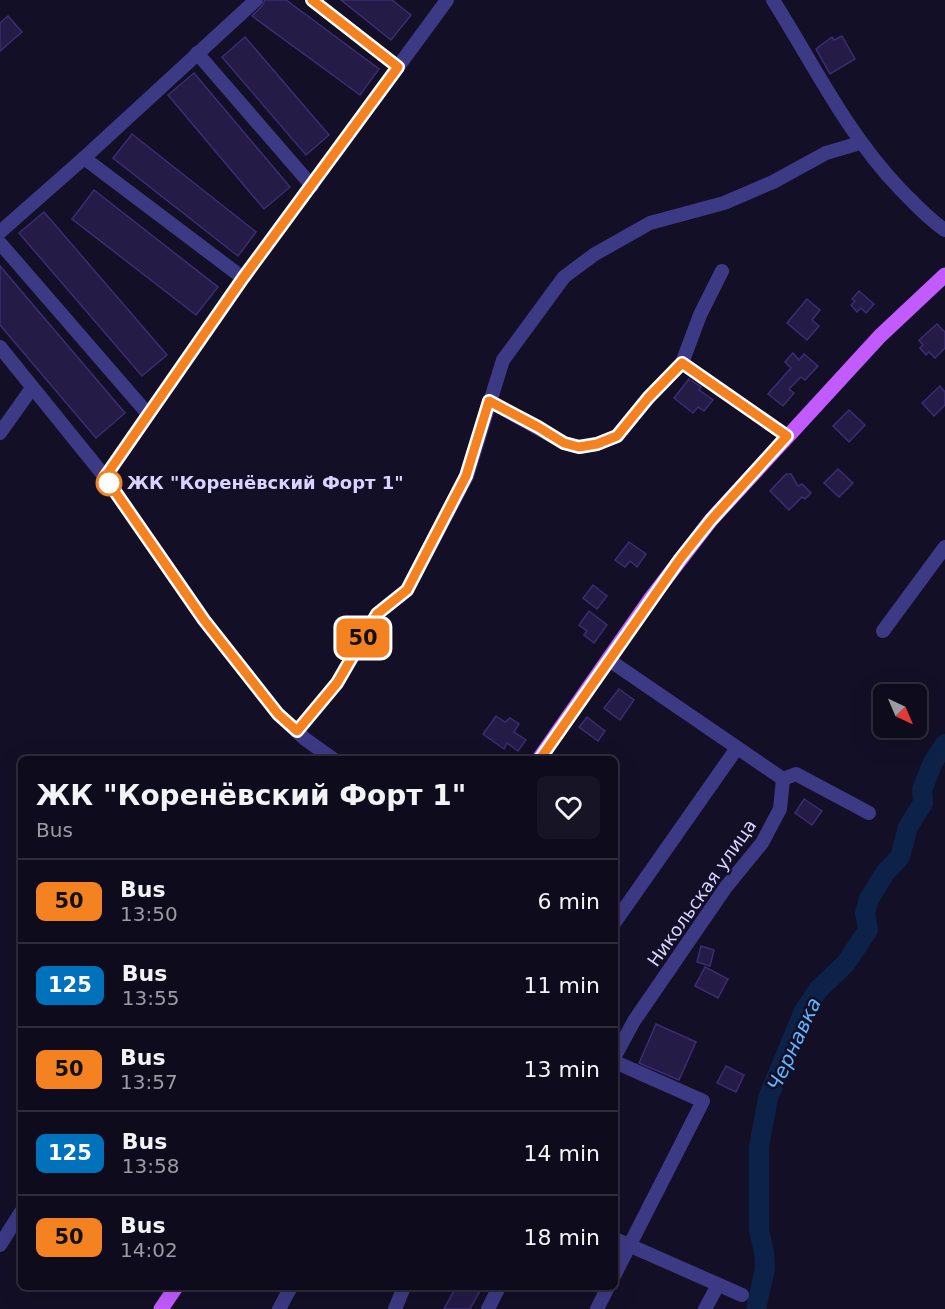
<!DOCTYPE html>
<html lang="en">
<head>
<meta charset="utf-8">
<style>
  :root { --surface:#0e0b1c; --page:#171425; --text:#f1f3f6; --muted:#9b9ba3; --line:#2e2b3b }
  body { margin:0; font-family:"DejaVu Sans",sans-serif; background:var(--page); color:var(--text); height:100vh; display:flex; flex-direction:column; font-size:22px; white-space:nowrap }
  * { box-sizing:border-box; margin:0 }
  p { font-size:20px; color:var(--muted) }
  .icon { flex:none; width:33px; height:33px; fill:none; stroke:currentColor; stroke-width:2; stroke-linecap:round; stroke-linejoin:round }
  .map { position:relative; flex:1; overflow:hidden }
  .details { position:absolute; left:18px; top:756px; width:600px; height:534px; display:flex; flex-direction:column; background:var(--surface); border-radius:9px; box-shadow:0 6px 24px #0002,0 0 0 2px var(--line) }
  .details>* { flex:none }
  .badge { padding:0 12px; border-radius:9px; font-size:21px; line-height:39px }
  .needle { width:39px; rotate:136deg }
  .tools { position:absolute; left:873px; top:684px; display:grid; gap:12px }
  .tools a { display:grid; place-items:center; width:54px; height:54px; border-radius:9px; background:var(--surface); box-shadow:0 6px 24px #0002,0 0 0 2px var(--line); font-size:30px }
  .map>.badge { position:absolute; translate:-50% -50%; box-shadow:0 0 0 3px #fff }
  .round { display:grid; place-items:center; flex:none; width:63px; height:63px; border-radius:9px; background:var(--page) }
  .head { display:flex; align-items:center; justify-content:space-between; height:102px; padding:0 18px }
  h1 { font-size:28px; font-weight:700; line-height:45px }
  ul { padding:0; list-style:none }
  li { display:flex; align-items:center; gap:18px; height:84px; padding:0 18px; border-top:2px solid var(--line) }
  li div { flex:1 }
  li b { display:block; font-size:22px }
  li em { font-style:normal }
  li .badge { min-width:66px; font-weight:700; text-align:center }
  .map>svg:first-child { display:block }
</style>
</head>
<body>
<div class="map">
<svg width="945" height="1309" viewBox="0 0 945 1309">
  <rect width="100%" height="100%" fill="#130f26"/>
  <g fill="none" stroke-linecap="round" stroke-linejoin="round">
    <path stroke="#0c2248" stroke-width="20" d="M756 1309 765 1269 764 1252 759 1230V1147L768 1098 804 1011 818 990 846 963 868 930 865 912 869 899 885 873 900 857 908 827 923 803 922 790 933 762 945 744"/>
  </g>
  <g fill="#241b47" stroke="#3b2d73" stroke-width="1.5">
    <path d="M265 0H286L379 69 360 95 252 16 262 6Z"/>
    <path d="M341 0H392L411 15 391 40Z"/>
    <path d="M8 16 22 32 0 51V23Z"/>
    <path d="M842 36 855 59 830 74 816 49 832 37 834 40Z"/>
    <path d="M245 37 329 135 306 155 222 57Z"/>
    <path d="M194 73 290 187 264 209 168 95Z"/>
    <path d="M132 134 256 232 238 256 113 158Z"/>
    <path d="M94 190 218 287 196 315 72 219Z"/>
    <path d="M44 212 167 355 142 376 19 233Z"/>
    <path d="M0 266 125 413 96 438 0 325Z"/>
    <path d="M859 291 874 304 866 313 861 308 857 312 851 305 855 301 852 299Z"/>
    <path d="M807 299 820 310 812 320 819 326 807 340 787 323Z"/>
    <path d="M937 324 945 332V348L935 358 929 352 926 355 920 348 923 345 919 340Z"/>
    <path d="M793 353 799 360 804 354 818 366 805 380 801 377 789 389 794 393 783 406 768 394 791 368 785 362Z"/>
    <path d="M689 379 701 387 699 390 713 400 704 411 698 407 693 413 674 398Z"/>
    <path d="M940 386 945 392V405L934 416 922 403Z"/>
    <path d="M849 410 865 425 849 442 833 426Z"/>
    <path d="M838 469 853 483 839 497 824 483Z"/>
    <path d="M786 474H791L798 486 802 484 811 493 805 499 802 497 789 510 770 491Z"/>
    <path d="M629 542 646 554 637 567 630 561 625 567 615 560Z"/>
    <path d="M593 585 607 596 597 609 583 598Z"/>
    <path d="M589 611 607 625 594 643 584 635 587 631 579 625Z"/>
    <path d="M619 689 634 700 620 720 604 708Z"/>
    <path d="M496 716 505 722 510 718 519 724 514 732 526 740 518 751 507 743 504 749 483 734Z"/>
    <path d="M587 717 605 731 598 741 579 727Z"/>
    <path d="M804 799 822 811 812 825 795 813Z"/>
    <path d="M701 946 714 950 710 966 697 962Z"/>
    <path d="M705 967 728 979 718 998 695 986Z"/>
    <path d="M656 1024 696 1042 679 1080 639 1063Z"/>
    <path d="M726 1066 744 1075 736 1092 717 1083Z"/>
    <path d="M456 1287H482L470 1309H444Z"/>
  </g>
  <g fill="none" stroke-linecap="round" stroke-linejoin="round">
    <g stroke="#3d3a85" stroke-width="14">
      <path d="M312 0 398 67"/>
      <path d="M773 0C814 65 847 134 901 190 915 204 928 219 945 230"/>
      <path d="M197 53 312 186"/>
      <path d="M84 158 243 278"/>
      <path d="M0 232 84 158 256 0"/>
      <path d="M0 243 148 414"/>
      <path d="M0 347 105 477 204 620 278 714 305 739 333 759"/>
      <path d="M682 363 787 436"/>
      <path d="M489 401 564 443 579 447 597 444 617 436 648 398 682 363 700 315 722 271"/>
      <path d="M0 433 32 388"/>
      <path d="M105 477 243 278 447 0"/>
      <path d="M883 631 945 547"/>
      <path d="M609 660 783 779"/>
      <path d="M297 731 337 683 377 614 407 590 467 476 503 360 564 277 595 254 650 223 724 203 773 182 826 153 860 143"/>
      <path d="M783 779 796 774 869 813"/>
      <path d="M615 922 737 748"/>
      <path d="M615 1056 634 1021 726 887 762 843 780 809 783 779"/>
      <path d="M615 1062 703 1101 615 1274"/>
      <path d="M615 1239 742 1295"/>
      <path d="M0 1245 21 1212"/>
      <path d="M279 1309 291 1287"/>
      <path d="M395 1309 404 1287"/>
      <path d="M488 1309 499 1287"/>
      <path d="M597 1309 608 1287"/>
      <path d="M705 1309 718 1285"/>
    </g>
    <g stroke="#c25bff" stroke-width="15">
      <path d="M539 759 651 598 711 520 880 336 945 275"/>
      <path d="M161 1309 176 1287"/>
    </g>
  </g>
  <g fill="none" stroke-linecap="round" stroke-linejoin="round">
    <defs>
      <path id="line" d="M312 0 398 67 243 278 105 477 204 620 278 714 297 731 337 683 377 614 407 590 466 476 489 401 538 427 564 443 579 447 597 444 617 436 648 398 682 363 787 436 711 520 680 559 540 759"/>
    </defs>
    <use href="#line" stroke="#fff" stroke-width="14"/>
    <use href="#line" stroke="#f58220" stroke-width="9"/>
  </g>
  <circle fill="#fff" stroke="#f58220" stroke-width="3" cx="109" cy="483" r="12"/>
  <g text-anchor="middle" stroke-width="5" stroke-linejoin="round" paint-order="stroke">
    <g font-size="18" font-weight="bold" fill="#d9d4ff" stroke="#130f26" text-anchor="start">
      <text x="127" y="489">ЖК "Коренёвский Форт 1"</text>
    </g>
    <g font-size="18" fill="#d9d4ff" stroke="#130f26">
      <text transform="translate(702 893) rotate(-55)" y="6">Никольская улица</text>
    </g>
    <g font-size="20" font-style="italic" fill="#62b6ff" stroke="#130f26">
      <text transform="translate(794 1044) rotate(-65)" y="7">Чернавка</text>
    </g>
  </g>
</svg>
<div class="tools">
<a><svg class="needle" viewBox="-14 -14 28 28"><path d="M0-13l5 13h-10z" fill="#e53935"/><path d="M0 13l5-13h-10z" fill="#9b9ba3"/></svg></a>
</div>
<b class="badge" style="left:363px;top:638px;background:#f58220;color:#111">50</b>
<section class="details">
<div class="head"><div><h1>ЖК &quot;Коренёвский Форт 1&quot;</h1><p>Bus</p></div><a class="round"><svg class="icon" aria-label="heart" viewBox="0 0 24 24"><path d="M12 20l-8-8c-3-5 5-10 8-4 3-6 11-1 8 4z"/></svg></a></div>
<ul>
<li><span class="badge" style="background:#f58220;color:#111">50</span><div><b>Bus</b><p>13:50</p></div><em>6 min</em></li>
<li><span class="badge" style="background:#0072bc;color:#fff">125</span><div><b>Bus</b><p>13:55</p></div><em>11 min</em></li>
<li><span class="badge" style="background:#f58220;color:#111">50</span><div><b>Bus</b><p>13:57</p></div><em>13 min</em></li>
<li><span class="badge" style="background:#0072bc;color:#fff">125</span><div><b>Bus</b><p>13:58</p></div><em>14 min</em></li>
<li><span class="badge" style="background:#f58220;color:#111">50</span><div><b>Bus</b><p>14:02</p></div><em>18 min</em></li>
</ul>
</section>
</div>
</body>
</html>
